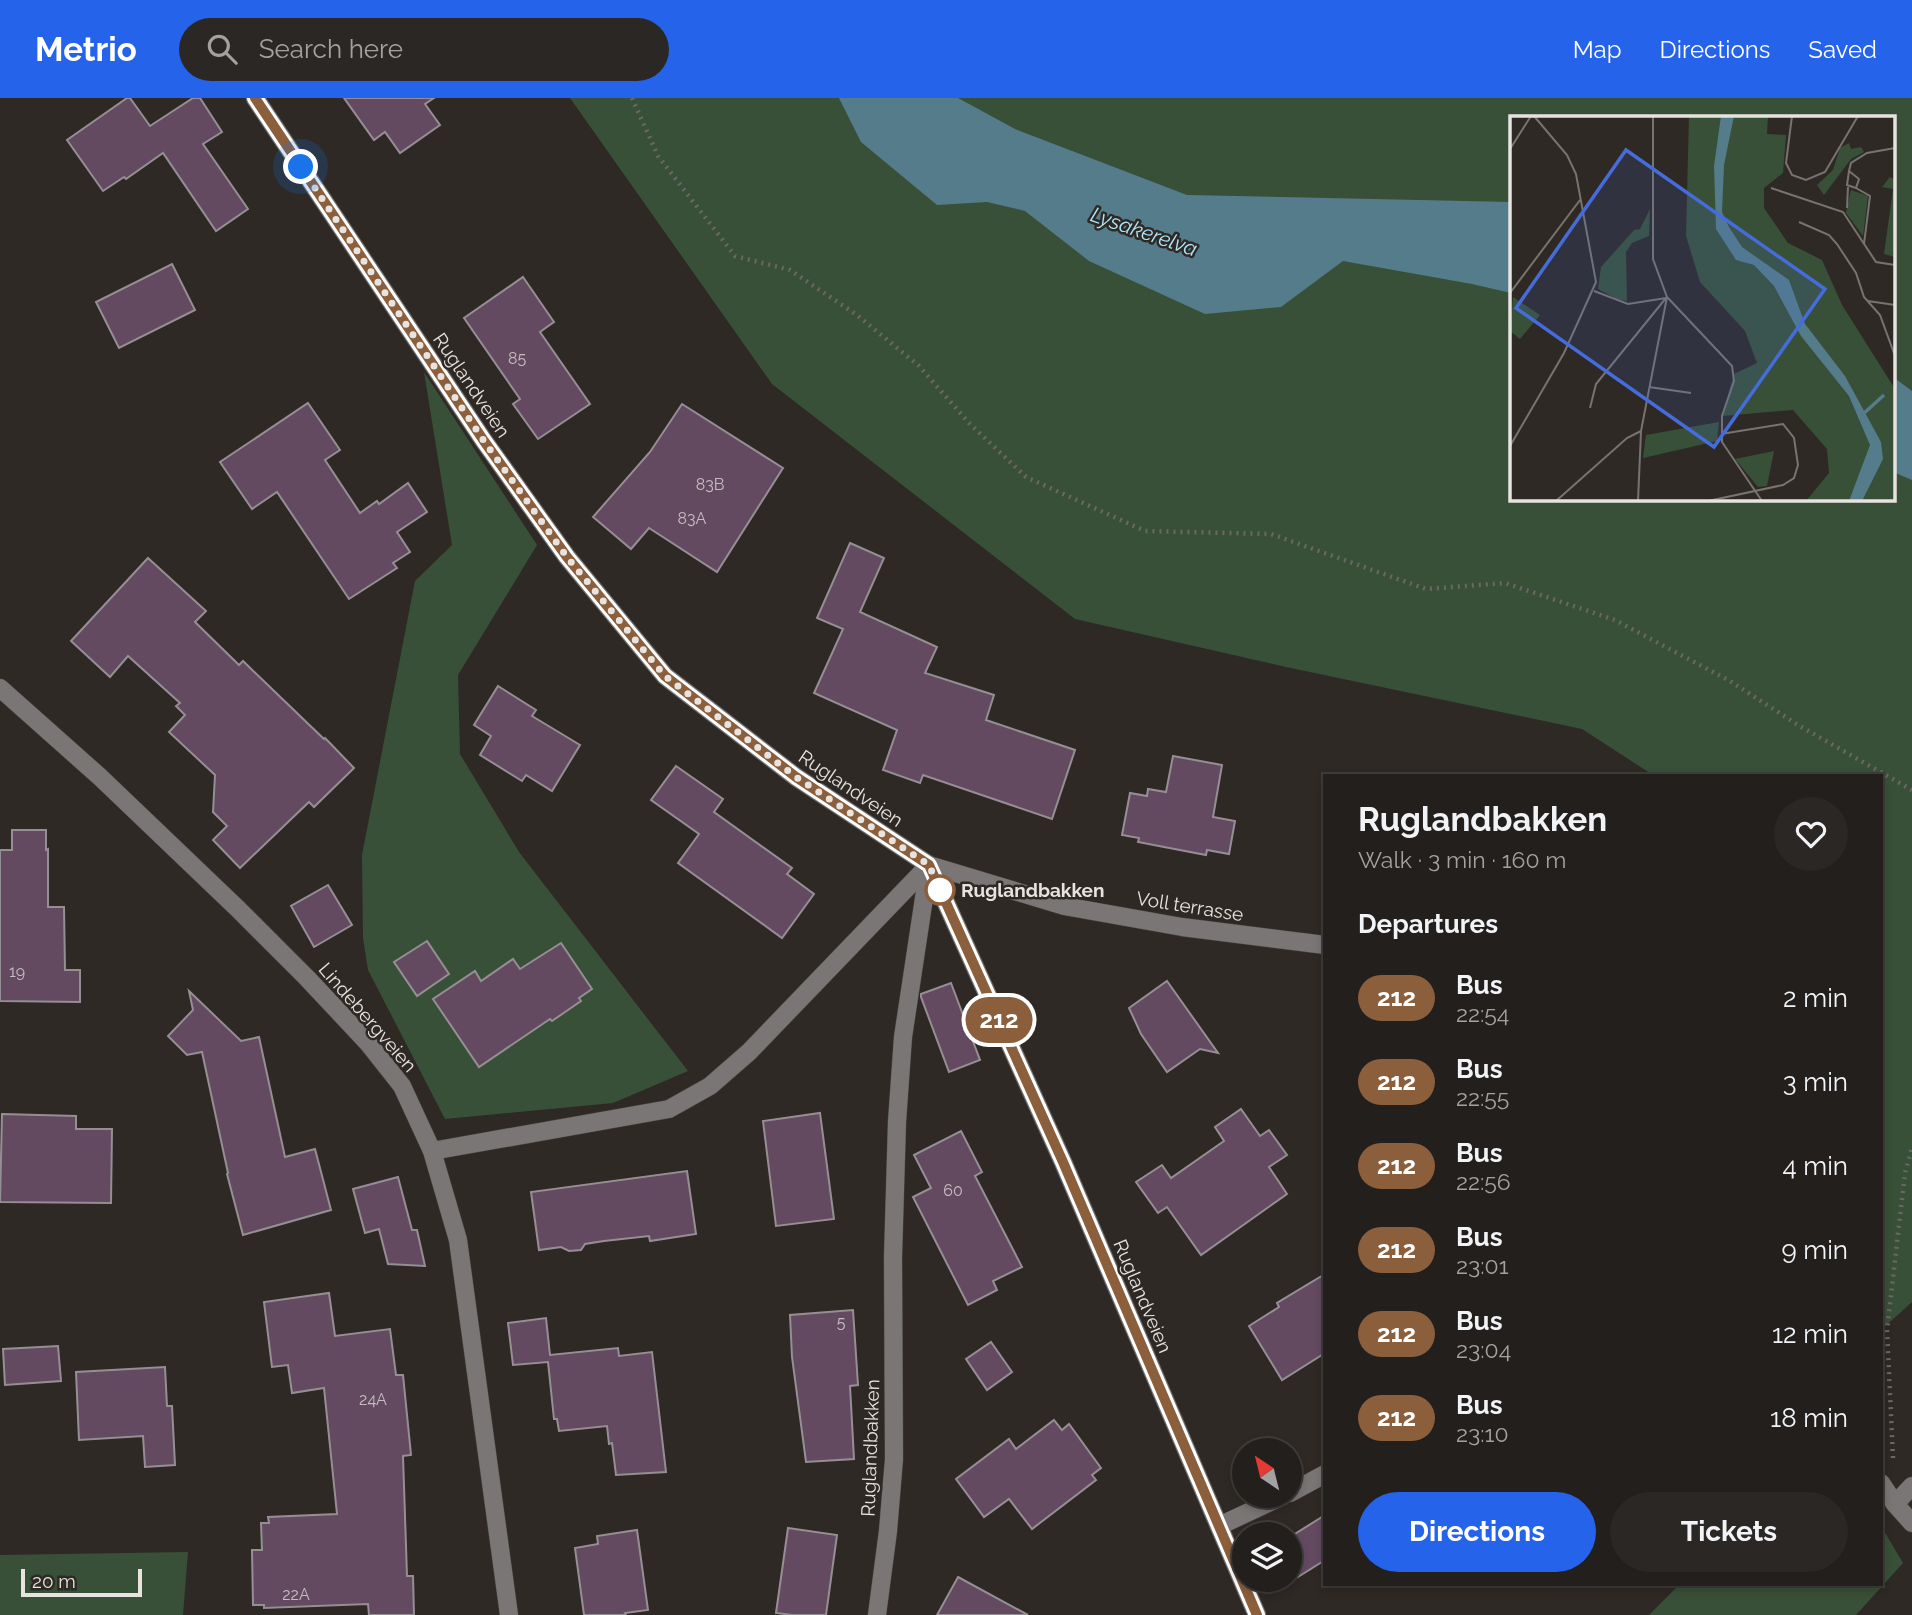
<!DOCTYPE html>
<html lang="en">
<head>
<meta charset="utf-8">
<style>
  :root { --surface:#221f1c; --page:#2a2725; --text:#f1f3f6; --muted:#a2a2a3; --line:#3f3d3b; --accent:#2563eb }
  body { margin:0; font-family:Raleway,sans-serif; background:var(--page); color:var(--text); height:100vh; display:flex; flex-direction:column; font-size:26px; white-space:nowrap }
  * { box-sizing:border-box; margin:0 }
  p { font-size:23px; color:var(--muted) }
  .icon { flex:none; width:38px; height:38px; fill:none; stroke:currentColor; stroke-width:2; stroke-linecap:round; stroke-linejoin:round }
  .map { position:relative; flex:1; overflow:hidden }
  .side { position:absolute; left:1323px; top:676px; width:560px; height:812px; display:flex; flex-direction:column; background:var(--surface); border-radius:0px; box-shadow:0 4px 10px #0003,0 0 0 2px var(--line) }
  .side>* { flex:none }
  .badge { padding:0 14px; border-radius:23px; font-size:24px; line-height:46px }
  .needle { width:46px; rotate:325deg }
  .tools { position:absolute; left:1232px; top:1340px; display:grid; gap:14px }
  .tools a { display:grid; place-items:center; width:70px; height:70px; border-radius:50%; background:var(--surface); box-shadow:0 4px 10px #0003,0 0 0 2px var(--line); font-size:35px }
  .scale { position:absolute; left:21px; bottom:18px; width:121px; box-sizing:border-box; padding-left:7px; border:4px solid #e6e3e0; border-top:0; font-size:19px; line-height:24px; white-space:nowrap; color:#e6e3e0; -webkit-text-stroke:5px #2e2925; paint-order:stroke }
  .you { position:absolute; width:35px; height:35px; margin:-18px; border:5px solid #fff; border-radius:50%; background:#1a73e8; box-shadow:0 0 0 10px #1a73e833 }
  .map>.badge { position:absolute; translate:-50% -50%; box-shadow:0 0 0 4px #fff }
  h2 { padding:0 35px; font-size:26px; line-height:63px }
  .round { display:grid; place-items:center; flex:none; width:74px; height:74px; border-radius:37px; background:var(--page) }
  .summary { display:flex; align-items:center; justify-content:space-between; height:119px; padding:0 35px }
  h1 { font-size:33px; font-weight:700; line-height:52px }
  .button { display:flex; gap:14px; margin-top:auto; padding:14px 35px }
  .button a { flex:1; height:80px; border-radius:42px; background:var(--accent); color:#fff; font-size:28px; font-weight:700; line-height:80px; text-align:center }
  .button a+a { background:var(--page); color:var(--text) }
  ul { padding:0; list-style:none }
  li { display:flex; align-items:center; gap:21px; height:84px; padding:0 35px }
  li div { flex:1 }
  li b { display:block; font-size:26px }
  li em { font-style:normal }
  li .badge { min-width:77px; font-weight:700; text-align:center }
  header { display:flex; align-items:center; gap:42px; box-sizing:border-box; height:98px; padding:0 35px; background:var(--accent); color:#fff }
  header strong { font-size:33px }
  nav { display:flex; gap:38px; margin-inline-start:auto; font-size:24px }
  .search { width:490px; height:63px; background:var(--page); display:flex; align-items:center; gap:18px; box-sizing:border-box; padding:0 24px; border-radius:38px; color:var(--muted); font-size:26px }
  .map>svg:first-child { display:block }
</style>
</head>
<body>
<header>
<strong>Metrio</strong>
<div class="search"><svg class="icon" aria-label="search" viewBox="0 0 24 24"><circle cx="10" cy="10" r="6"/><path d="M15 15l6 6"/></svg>Search here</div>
<nav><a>Map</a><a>Directions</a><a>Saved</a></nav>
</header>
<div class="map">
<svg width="1912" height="1517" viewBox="0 0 1912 1517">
  <rect width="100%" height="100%" fill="#2e2925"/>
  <g fill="#395038" fill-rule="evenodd">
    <path d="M570 0H1912V1204L1881 1232V677H1653L1582 631 1286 569 1075 521 772 286ZM1511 19H1893V401H1511Z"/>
    <path d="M424 274 537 447 458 577 460 656 519 754 688 973 613 1005 445 1021 368 872 363 840 362 757 415 483 452 447Z"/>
    <path d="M1881 1428 1903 1465 1856 1517H1649L1680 1486H1881Z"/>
    <path d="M188 1454 183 1517H0V1457Z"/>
  </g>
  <g fill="#547c8a">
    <path d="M839 0H958L1015 31 1187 97 1511 104V195L1472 186 1343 163 1281 209 1205 216 1089 163 1025 113 987 104 937 107 861 44Z"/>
    <path d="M1893 279 1912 293V382L1893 374Z"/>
  </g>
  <g fill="#634a61" stroke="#958f94" stroke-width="2">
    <path d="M127 0H130L150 28 193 0H200L222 34 203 46 248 111 216 133 163 55 126 81 124 79 103 93 67 42Z"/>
    <path d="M344 0H434L425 6 440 27 400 55 385 34 374 42Z"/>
    <path d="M172 166 195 212 119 250 96 204Z"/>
    <path d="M523 179 554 224 540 234 590 306 538 341 513 306 520 301 464 220Z"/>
    <path d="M308 305 340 352 325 362 360 415 377 403 379 406 408 385 427 414 397 434 410 454 393 465 397 470 349 501 277 394 252 411 220 364Z"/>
    <path d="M682 306 783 370 717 474 649 430 631 451 593 419 650 354Z"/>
    <path d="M850 445 884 460 860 514 937 549 925 575 994 597 986 622 1075 652 1052 721 923 677 920 685 883 672 897 632 814 595 843 531 817 520Z"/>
    <path d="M148 460 206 513 195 524 239 567 243 563 324 641 325 640 354 670 314 709 309 704 240 770 213 742 227 728 213 714 215 677 169 634 185 617 176 608 180 605 128 558 110 579 71 543Z"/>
    <path d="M498 588 536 612 532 618 580 647 552 693 526 677 522 683 480 657 491 638 474 627Z"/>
    <path d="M1173 658 1222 667 1213 719 1235 723 1229 756 1207 752 1206 757 1138 744 1139 740 1122 737 1130 695 1147 698 1148 691 1166 694Z"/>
    <path d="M676 668 723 701 714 714 792 770 787 776 814 796 782 840 678 765 699 736 651 702Z"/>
    <path d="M12 732H46V752L48 751V809H64L65 872H80V904L0 903V752H12Z"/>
    <path d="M328 787 352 827 314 849 291 808Z"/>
    <path d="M427 843 449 876 417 898 394 864Z"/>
    <path d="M561 845 592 891 579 900 581 903 552 923 550 921 479 969 433 901 475 873 481 883 513 861 520 871Z"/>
    <path d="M1167 883 1218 955 1200 951 1167 974 1141 936 1129 910Z"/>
    <path d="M951 885 980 962 949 974 921 899V896Z"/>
    <path d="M189 893 241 943 259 939 285 1059 315 1051 331 1112 243 1137 227 1076 228 1075 202 954 187 957 168 938 193 912Z"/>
    <path d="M1241 1011 1260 1038 1269 1032 1287 1057 1269 1069 1287 1096 1201 1157 1167 1109 1158 1115 1136 1084 1162 1067 1171 1080 1224 1043 1215 1029Z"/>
    <path d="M820 1015 834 1121 776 1128 763 1023Z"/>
    <path d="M2 1016 76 1018V1031H112L111 1105 0 1104Z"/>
    <path d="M961 1033 982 1074 975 1078 1022 1169 993 1183 997 1192 968 1207 913 1099 931 1090 914 1057Z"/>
    <path d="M687 1073 696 1136 650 1143 649 1138 604 1143 585 1146 581 1152 569 1153 561 1149 539 1152 531 1094Z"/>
    <path d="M398 1079 412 1132H417L425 1168 388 1166 379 1131 365 1135 353 1091Z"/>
    <path d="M1325 1176V1255L1282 1282 1249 1228 1279 1209 1277 1205Z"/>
    <path d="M329 1195 335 1238 390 1231 396 1277H403L411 1357 403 1358 407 1478H413L414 1517H369L368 1506 264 1510V1507H253L252 1452H262L261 1425H269L268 1419 337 1416 324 1290 292 1295 288 1267 272 1269 264 1204Z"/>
    <path d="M853 1212 858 1287 850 1288 854 1361 806 1364 792 1259 790 1217Z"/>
    <path d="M546 1220 550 1257 618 1250 619 1258 652 1254 666 1374 616 1377 612 1345 609 1346 607 1328 559 1333 557 1321H554L548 1264 513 1267 508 1225Z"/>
    <path d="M991 1244 1012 1274 987 1292 966 1261Z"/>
    <path d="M58 1248 61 1283 5 1287 3 1251Z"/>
    <path d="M165 1269 167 1308H172L175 1367 145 1369 143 1338 79 1342 76 1274Z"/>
    <path d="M1054 1322 1062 1332 1069 1326 1101 1370 1092 1377 1096 1382 1032 1431 1009 1401 984 1419 956 1381 1009 1341 1016 1351Z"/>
    <path d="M1325 1417V1462L1290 1484V1439Z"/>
    <path d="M788 1430 837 1437 826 1517H793L776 1515Z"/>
    <path d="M637 1432 648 1512 625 1515 626 1517H584L575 1450 598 1446 597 1438Z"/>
    <path d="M958 1479 1028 1517H937Z"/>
  </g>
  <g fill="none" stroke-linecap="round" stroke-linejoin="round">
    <defs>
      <g id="minor">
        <path d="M255 0 484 343 567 459 665 578 796 679 929 767 1063 1064 1257 1517"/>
        <path d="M0 590 100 679 238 811 307 880 368 945 402 988 432 1053 458 1142 509 1517"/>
        <path d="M929 767 1064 808 1182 829 1325 847"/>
        <path d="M432 1053 669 1011 710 988 749 954 929 767"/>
        <path d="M1881 1385 1895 1406 1912 1425"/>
        <path d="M1290 1395 1325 1376"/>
        <path d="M1895 1406 1912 1388"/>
        <path d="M1219 1428 1283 1398"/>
        <path d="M877 1517 888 1433 894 1361 893 1159 897 1024 903 939 929 767"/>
      </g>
    </defs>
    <use href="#minor" stroke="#4b4743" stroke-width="19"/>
    <g stroke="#6b6763" stroke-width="4.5" stroke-dasharray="2 5" stroke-linecap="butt">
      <path d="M632 0 658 58 735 158 790 172 857 217 919 268 969 325 1026 379 1145 433 1271 436 1426 491 1505 485 1615 522 1730 583 1798 627 1912 692"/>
      <path d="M1893 1360 1887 1232 1905 1075 1912 1050"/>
    </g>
    <use href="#minor" stroke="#797675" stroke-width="18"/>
  </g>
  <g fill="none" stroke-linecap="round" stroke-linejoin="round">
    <defs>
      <path id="line" d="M255 0 484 343 567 459 665 578 796 679 929 767 1063 1064 1257 1517"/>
    </defs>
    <use href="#line" stroke="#fff" stroke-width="16"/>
    <use href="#line" stroke="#8b5e3c" stroke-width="10"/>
    <path stroke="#e6e3e0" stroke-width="7" stroke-dasharray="0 12.6" d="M301 69 484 343 567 459 665 578 796 679 929 767 940 792"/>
  </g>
  <circle fill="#fff" stroke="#8b5e3c" stroke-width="3.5" cx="940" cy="792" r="14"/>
  <g text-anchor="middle" stroke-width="5" stroke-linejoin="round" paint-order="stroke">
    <g font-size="16" fill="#c5bdc0">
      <text x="517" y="266">85</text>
      <text x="710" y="392">83B</text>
      <text x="692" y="426">83A</text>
      <text x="17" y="879">19</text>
      <text x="953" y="1098">60</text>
      <text x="841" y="1230">5</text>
      <text x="373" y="1307">24A</text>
      <text x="296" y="1502">22A</text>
    </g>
    <g font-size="19" fill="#e6e3e0" stroke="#2e2925">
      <text transform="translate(472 287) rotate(56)" y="7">Ruglandveien</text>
      <text transform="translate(851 690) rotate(34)" y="7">Ruglandveien</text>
      <text transform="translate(1190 808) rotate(9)" y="7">Voll terrasse</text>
      <text transform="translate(368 919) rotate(49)" y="7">Lindebergveien</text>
      <text transform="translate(1143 1198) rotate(67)" y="7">Ruglandveien</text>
      <text transform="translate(870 1350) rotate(-88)" y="7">Ruglandbakken</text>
    </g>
    <g font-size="19" font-weight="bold" fill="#e6e3e0" stroke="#2e2925" text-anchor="start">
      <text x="961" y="799">Ruglandbakken</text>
    </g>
    <g font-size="21" font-style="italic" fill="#ade6fa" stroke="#2e2925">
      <text transform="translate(1144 134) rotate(19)" y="7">Lysakerelva</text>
    </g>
  </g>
  <g transform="translate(1510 18)">
    <rect width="385" height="385" fill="#2e2925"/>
    <path d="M179 0H258L257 18 276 19 273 57 254 72V92L278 127 312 144 332 189 385 273V385H296L319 357 317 333 283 294 212 300 224 258 247 247 235 215 190 166 176 120ZM339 27 341 33 351 31 354 36 341 43 314 79 307 69 323 54 330 32ZM380 61 385 64V141L374 138 383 73 372 71ZM341 74 358 80 353 120 336 97ZM140 93 139 120 122 127 116 136 117 185 107 183 88 173 91 151 124 114 130 113ZM3 181 30 199 10 223 0 215ZM209 306 207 325 133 342 136 319ZM264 335 257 370 248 371 225 343Z" fill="#395038"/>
    <path d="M211 0H224L214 49 212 96 219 111 232 131 279 164 295 208 335 260 371 326 373 343 352 385H339L360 329 339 280 291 220 264 170 244 149 226 144 206 113 204 50Z" fill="#547c8a"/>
    <path fill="none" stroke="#547c8a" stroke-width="3.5" d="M352 299 374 279"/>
    <path fill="none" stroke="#787370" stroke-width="2" d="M282 0 276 47 282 59 296 64 315 56 348 0M0 33 21 0M339 55 349 63 346 72 337 69 339 55 341 47 357 37 385 32M261 72 333 96 366 146 385 149M346 72 360 80 354 128M337 92 338 71M289 106 319 119 327 128 346 157 354 181 370 199 385 240M84 175 118 188 156 182M0 177 70 84M157 181 222 250 224 265 212 300V326L252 385M358 185 385 189M139 271 181 277M80 292 86 268 156 182M0 330 54 237 86 166 66 58 57 39 24 0M46 385 117 322 131 315M128 385 131 315 157 181 143 143V0M198 385 273 369 284 362 288 349 284 322 273 308 211 318"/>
    <path fill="#456cda" fill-opacity="0.15" stroke="#456cda" stroke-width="3.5" d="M116 34 315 173 204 331 6 192Z"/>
    <rect width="385" height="385" fill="none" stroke="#e6e3e0" stroke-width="3.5"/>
  </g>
</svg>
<div class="tools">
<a><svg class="needle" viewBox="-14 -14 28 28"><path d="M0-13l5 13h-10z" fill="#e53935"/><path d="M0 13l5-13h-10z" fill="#a2a2a3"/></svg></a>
<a><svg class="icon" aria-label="layers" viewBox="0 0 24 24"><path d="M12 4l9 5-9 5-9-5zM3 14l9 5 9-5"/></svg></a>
</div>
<div class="scale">20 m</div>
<div class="you" style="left:301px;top:69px"></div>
<b class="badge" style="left:999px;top:922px;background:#8b5e3c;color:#fff">212</b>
<section class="side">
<div class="summary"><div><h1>Ruglandbakken</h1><p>Walk · 3 min · 160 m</p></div><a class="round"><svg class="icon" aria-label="heart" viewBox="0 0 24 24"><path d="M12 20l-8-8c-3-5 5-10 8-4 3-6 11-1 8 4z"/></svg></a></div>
<h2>Departures</h2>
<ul>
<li><span class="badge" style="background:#8b5e3c;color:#fff">212</span><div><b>Bus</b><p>22:54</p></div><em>2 min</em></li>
<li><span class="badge" style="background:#8b5e3c;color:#fff">212</span><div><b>Bus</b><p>22:55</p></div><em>3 min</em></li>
<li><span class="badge" style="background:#8b5e3c;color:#fff">212</span><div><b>Bus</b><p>22:56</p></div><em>4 min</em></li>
<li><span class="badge" style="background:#8b5e3c;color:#fff">212</span><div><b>Bus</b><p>23:01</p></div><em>9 min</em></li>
<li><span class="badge" style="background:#8b5e3c;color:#fff">212</span><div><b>Bus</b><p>23:04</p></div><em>12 min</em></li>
<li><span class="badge" style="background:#8b5e3c;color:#fff">212</span><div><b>Bus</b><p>23:10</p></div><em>18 min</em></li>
</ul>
<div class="button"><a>Directions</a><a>Tickets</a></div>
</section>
</div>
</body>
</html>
